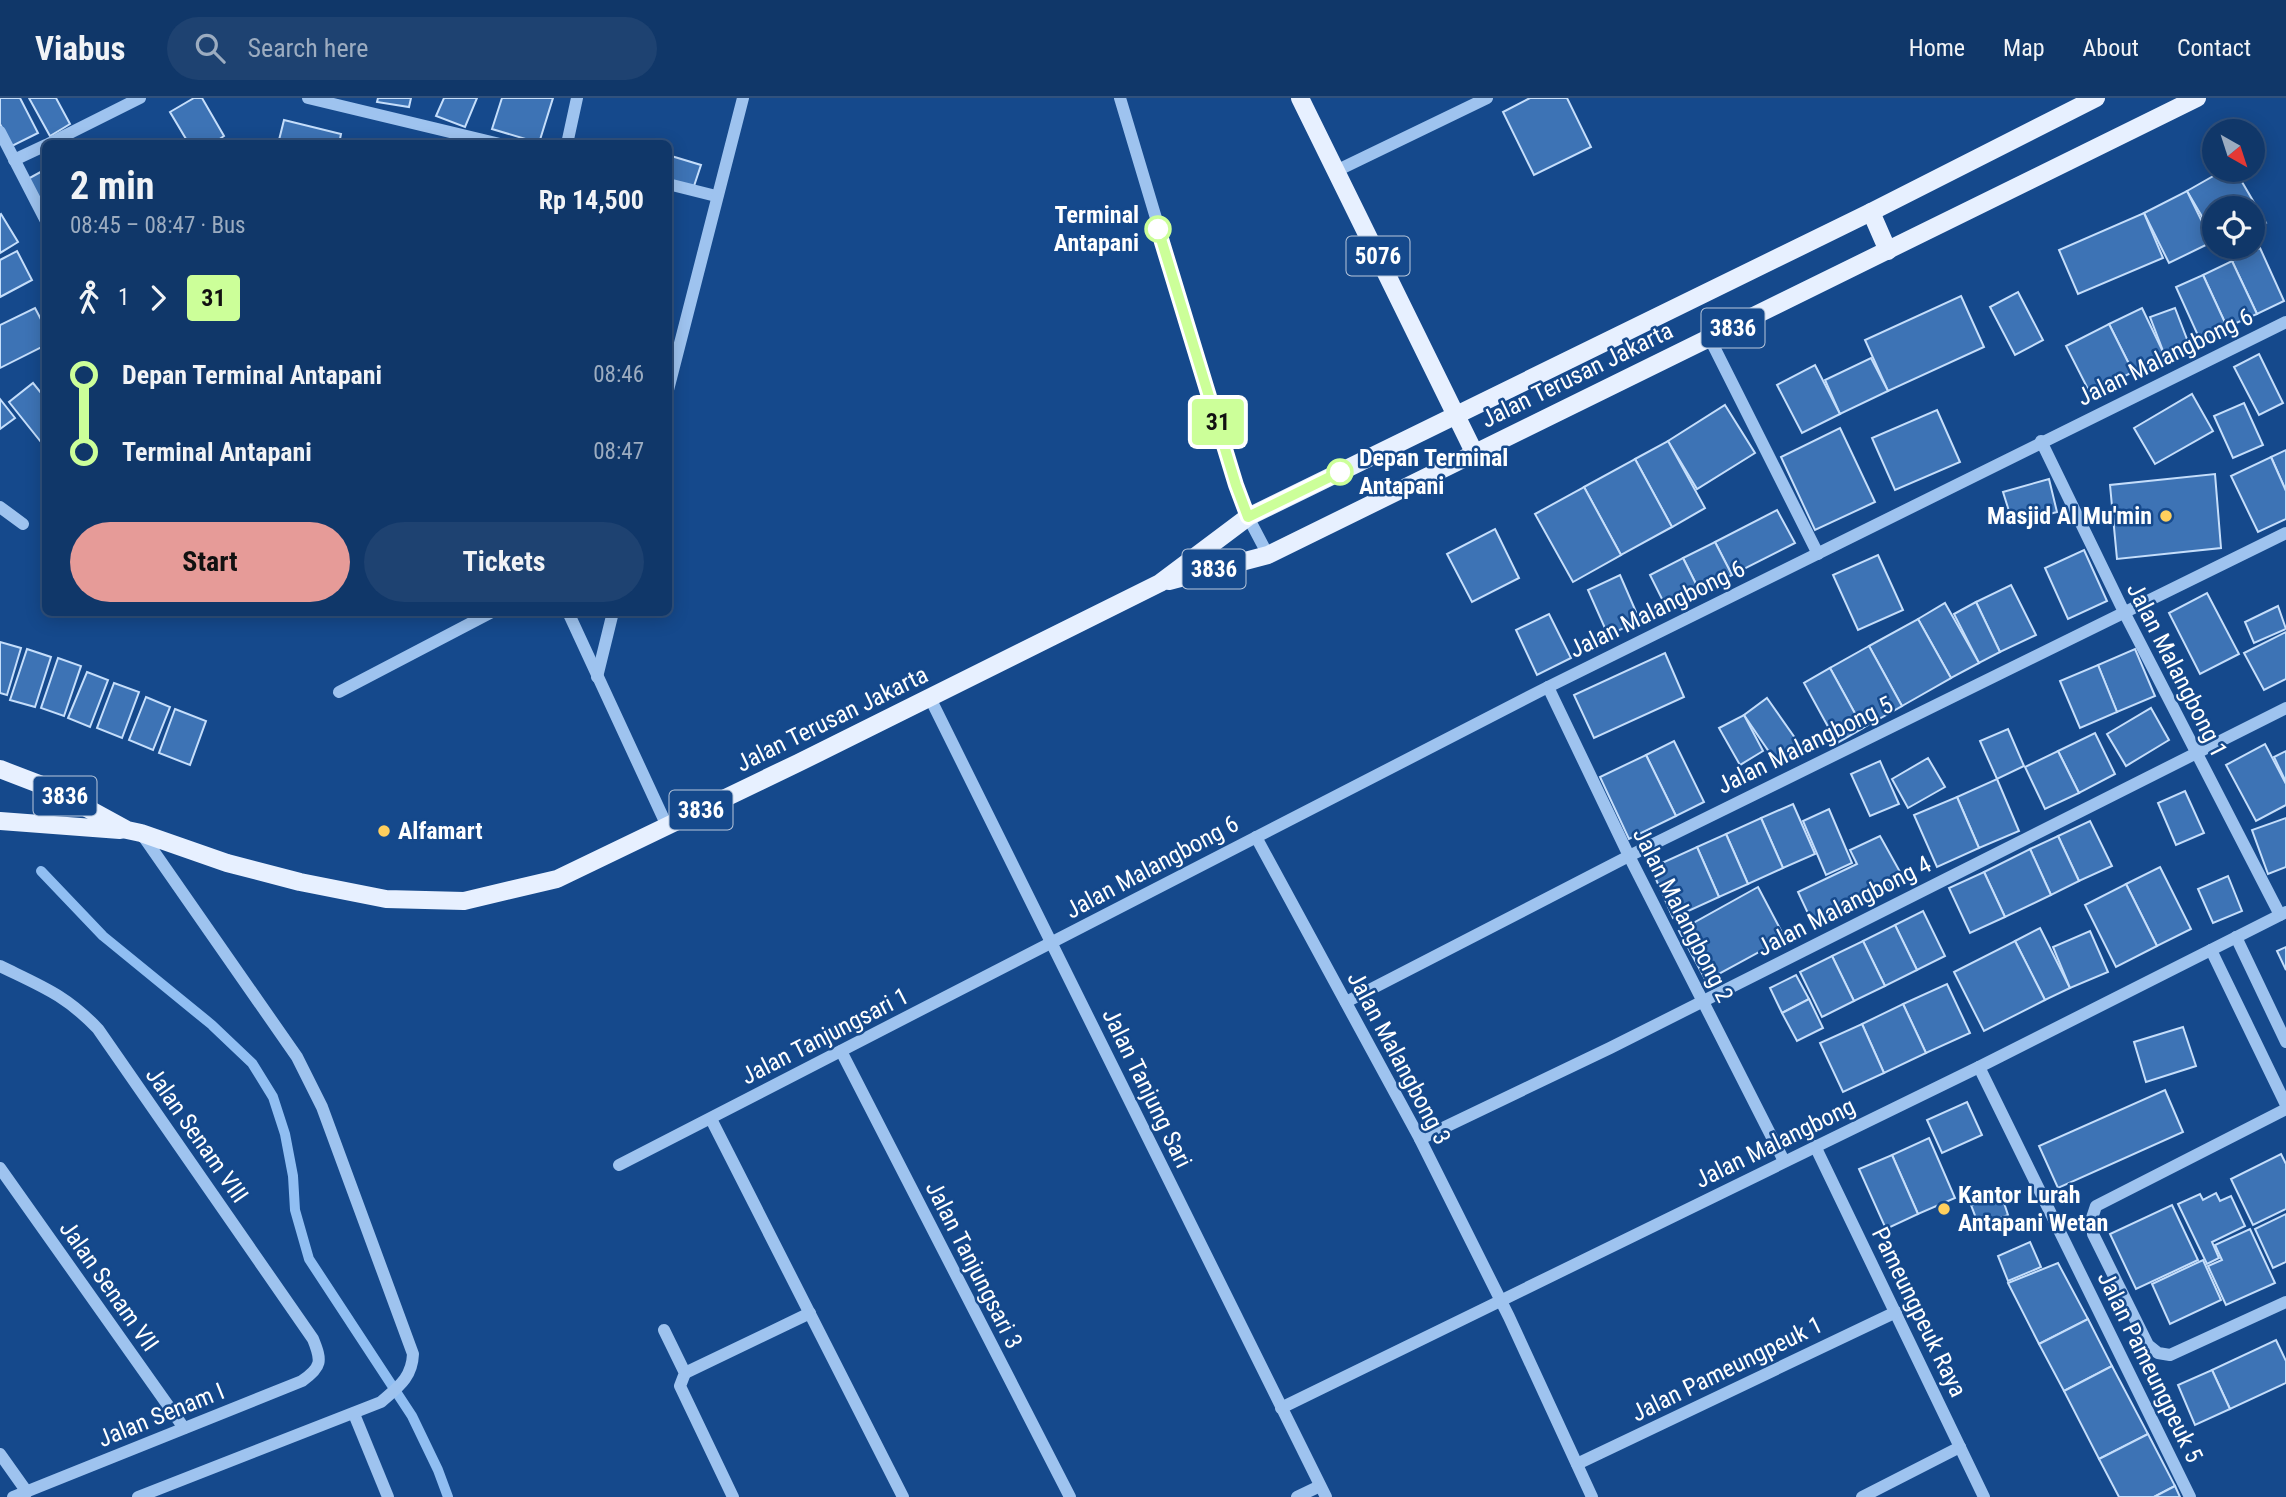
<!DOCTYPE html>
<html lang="en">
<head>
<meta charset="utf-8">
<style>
  :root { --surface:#103769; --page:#1e4271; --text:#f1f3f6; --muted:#9cacc0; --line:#30517d; --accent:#e69b98 }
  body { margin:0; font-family:"Roboto Condensed",sans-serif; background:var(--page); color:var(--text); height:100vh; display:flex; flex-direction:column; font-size:26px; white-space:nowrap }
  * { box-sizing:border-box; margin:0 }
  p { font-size:23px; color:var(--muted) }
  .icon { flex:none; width:38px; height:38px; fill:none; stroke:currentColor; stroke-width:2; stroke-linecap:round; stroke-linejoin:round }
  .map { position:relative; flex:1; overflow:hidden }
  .details { position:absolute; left:42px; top:42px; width:630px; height:476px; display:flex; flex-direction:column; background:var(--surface); border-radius:10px; box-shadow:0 4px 18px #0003,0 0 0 2px var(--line) }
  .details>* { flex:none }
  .badge { padding:0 14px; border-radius:5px; font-size:24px; line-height:46px }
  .needle { width:46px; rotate:141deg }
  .fabs { position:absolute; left:2202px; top:21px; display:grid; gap:14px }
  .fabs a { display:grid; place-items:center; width:63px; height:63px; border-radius:50%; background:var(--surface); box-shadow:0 4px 18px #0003,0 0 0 2px var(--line); font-size:35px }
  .map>.badge { position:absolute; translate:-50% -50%; box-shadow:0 0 0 4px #fff }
  .legs { display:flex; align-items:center; gap:10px; height:77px; padding:0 28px; font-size:23px }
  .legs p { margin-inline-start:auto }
  .summary { display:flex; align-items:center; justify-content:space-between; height:119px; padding:0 28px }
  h1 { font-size:38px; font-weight:700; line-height:52px }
  .primary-button { display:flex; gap:14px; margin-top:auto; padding:14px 28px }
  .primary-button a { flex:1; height:80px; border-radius:42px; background:var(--accent); color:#111; font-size:28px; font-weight:700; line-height:80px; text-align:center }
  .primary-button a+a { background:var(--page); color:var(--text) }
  ul { padding:0 28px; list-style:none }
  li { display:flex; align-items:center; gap:24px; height:77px; font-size:26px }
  li i { display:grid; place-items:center; width:10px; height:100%; margin:0 9px; background:currentColor }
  li i::after { content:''; width:18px; height:18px; margin:-9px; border:5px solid; border-radius:50%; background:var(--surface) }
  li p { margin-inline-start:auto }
  li:first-child i { background:linear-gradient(#0000 50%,currentColor 0) }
  li:last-child i { background:linear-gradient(currentColor 50%,#0000 0) }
  header { display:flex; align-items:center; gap:42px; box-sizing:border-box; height:98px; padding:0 35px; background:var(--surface); border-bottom:2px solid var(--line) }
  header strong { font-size:33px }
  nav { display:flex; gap:38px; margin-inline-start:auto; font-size:24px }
  .search { width:490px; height:63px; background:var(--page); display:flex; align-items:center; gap:18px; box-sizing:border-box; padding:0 24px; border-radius:38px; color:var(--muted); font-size:26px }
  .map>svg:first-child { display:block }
</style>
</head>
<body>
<header>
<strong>Viabus</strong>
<div class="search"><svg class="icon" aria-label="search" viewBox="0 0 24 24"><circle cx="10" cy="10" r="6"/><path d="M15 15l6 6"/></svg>Search here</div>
<nav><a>Home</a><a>Map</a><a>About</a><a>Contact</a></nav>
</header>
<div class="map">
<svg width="2286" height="1399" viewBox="0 0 2286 1399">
  <rect width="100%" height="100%" fill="#15498c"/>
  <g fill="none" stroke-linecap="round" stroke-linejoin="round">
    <path stroke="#90bef2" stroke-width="10" d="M41 773 103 838 212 927 252 965 273 999 285 1036 293 1078 295 1112 309 1161 412 1318 438 1372 448 1399"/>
  </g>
  <g fill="#3d73b5" stroke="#c5defb" stroke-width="2">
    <path d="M0 0H20L38 35 12 48 0 26Z"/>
    <path d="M29 0H56L70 26 50 38Z"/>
    <path d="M194 0H202L224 38 212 46H189L170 14Z"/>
    <path d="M378 0H411L409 9 377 4Z"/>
    <path d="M444 0H477L465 29 436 18Z"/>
    <path d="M502 0H553L539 45 492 31Z"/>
    <path d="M1530 0H1567L1591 49 1534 77 1503 14Z"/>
    <path d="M284 22 341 36 339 46H278Z"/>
    <path d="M668 57 701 67 693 91 668 83Z"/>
    <path d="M46 71V119L26 82Z"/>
    <path d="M2224 72H2235L2266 125 2252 133V110H2214V139L2187 93Z"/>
    <path d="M2187 93 2212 144 2169 165 2144 115Z"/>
    <path d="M2144 115 2163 160 2078 196 2059 152Z"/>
    <path d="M1 116 18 144 0 155V117Z"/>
    <path d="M2260 150 2284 203 2257 216 2232 163Z"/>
    <path d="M17 153 32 182 0 199V162Z"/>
    <path d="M2232 163 2257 216 2227 229 2203 177Z"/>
    <path d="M2203 177 2227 229 2200 242 2176 189Z"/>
    <path d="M2018 194 2043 242 2015 257 1990 209Z"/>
    <path d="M1961 198 1984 249 1888 293 1865 242Z"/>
    <path d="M35 210 46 231V247L0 270V227Z"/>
    <path d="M2142 210 2165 258 2133 274 2109 226Z"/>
    <path d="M2175 210 2190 249 2165 258 2150 219Z"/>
    <path d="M2109 226 2133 274 2090 295 2066 248Z"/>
    <path d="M2259 256 2283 305 2259 317 2234 269Z"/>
    <path d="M1871 260 1888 293 1840 316 1825 282Z"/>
    <path d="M1815 267 1840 316 1802 335 1777 287Z"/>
    <path d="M33 285 46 301 45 349 9 304Z"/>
    <path d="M2192 296 2213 333 2155 366 2134 330Z"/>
    <path d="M0 301 15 320 0 331Z"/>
    <path d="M2244 305 2263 347 2233 360 2214 318Z"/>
    <path d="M1725 307 1755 355 1697 391 1668 343Z"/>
    <path d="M1937 312 1960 364 1895 392 1872 340Z"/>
    <path d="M1840 330 1875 404 1815 432 1781 359Z"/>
    <path d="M1668 343 1705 410 1672 429 1635 361Z"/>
    <path d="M2286 352V393L2271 359Z"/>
    <path d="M2271 359 2286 393V421L2258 434 2231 378Z"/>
    <path d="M1635 361 1672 429 1621 457 1584 389Z"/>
    <path d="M2215 376 2221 450 2117 461 2110 387Z"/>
    <path d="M2049 381 2057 414 2013 426 2003 394Z"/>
    <path d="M1584 389 1621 457 1573 484 1535 416Z"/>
    <path d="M1777 412 1795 445 1732 477 1715 444Z"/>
    <path d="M1495 431 1519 480 1472 504 1447 456Z"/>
    <path d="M1715 444 1732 477 1700 494 1683 460Z"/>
    <path d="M2084 452 2107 503 2068 521 2045 470Z"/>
    <path d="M1878 457 1903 512 1858 532 1833 477Z"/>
    <path d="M1683 460 1700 494 1667 511 1650 477Z"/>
    <path d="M1620 477 1640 523 1608 537 1588 492Z"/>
    <path d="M2011 487 2036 537 2000 554 1976 504Z"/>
    <path d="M2207 495 2239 556 2200 576 2169 515Z"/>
    <path d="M1976 504 2000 554 1979 565 1954 516Z"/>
    <path d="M1945 505 1979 565 1951 580 1918 521Z"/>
    <path d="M2278 508 2286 531 2254 545 2245 524Z"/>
    <path d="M1549 516 1571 560 1537 577 1516 532Z"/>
    <path d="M1918 521 1951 580 1902 608 1869 548Z"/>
    <path d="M2286 534V581L2264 592 2244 555Z"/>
    <path d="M0 544 21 550 7 597 0 595Z"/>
    <path d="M1869 548 1902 608 1863 630 1830 570Z"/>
    <path d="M27 551 51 559 35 609 10 602Z"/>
    <path d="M2135 551 2155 598 2117 614 2098 567Z"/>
    <path d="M1665 555 1684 599 1594 640 1574 597Z"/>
    <path d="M58 560 81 568 64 618 41 610Z"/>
    <path d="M2098 567 2117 614 2080 630 2060 583Z"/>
    <path d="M1830 570 1863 630 1837 645 1804 585Z"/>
    <path d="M87 574 108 582 90 629 68 620Z"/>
    <path d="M114 585 139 594 122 640 97 630Z"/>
    <path d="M146 599 170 609 153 652 129 642Z"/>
    <path d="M1767 600 1800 647 1776 664 1744 617Z"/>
    <path d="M2151 610 2169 642 2126 668 2107 636Z"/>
    <path d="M175 611 206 623 190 667 159 655Z"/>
    <path d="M1744 617 1763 653 1740 667 1719 630Z"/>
    <path d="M2008 631 2024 668 1997 681 1980 643Z"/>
    <path d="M2095 635 2115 676 2079 695 2058 653Z"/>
    <path d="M1674 643 1704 704 1676 718 1646 657Z"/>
    <path d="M2265 646 2286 686V707L2256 723 2226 667Z"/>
    <path d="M2058 653 2079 695 2045 711 2025 669Z"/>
    <path d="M2286 653V684L2274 659Z"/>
    <path d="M1646 657 1676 718 1629 741 1600 679Z"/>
    <path d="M1928 660 1945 689 1908 710 1892 681Z"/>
    <path d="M1880 663 1899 706 1870 718 1851 676Z"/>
    <path d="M1997 681 2019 733 1979 750 1957 699Z"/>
    <path d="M2185 693 2204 735 2176 747 2158 705Z"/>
    <path d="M1957 699 1979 750 1937 769 1914 717Z"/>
    <path d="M1793 706 1815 756 1783 770 1761 720Z"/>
    <path d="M1829 711 1852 765 1826 777 1803 723Z"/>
    <path d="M1761 720 1783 770 1748 786 1726 736Z"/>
    <path d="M2286 720V769L2268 776 2252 732Z"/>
    <path d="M2090 723 2112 768 2079 783 2058 738Z"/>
    <path d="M1726 736 1748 786 1719 799 1697 749Z"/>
    <path d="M1880 738 1904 781 1812 824 1798 794 1857 766 1850 752Z"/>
    <path d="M2058 738 2079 783 2051 797 2030 751Z"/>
    <path d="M1697 749 1719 799 1673 820 1651 770Z"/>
    <path d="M2030 751 2051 797 2005 819 1984 774Z"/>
    <path d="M2160 769 2191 831 2157 848 2126 786Z"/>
    <path d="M1984 774 2005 819 1970 835 1949 790Z"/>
    <path d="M2228 778 2242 813 2213 825 2198 791Z"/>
    <path d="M2126 786 2157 848 2116 869 2085 807Z"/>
    <path d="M1758 789 1785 840 1706 883 1679 833Z"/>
    <path d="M1923 813 1945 858 1917 872 1895 827Z"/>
    <path d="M1895 827 1917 872 1885 888 1863 843Z"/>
    <path d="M2040 830 2070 890 2045 902 2015 843Z"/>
    <path d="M2090 833 2108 874 2070 890 2053 849Z"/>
    <path d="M1863 843 1885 888 1854 903 1832 858Z"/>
    <path d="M2015 843 2045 902 1984 933 1954 874Z"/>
    <path d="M2286 849V872L2277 853Z"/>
    <path d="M1832 858 1854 903 1822 919 1800 874Z"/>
    <path d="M1796 877 1809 901 1782 915 1770 890Z"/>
    <path d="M1947 886 1970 935 1926 955 1903 906Z"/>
    <path d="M1809 901 1823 930 1797 943 1782 915Z"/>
    <path d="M1903 906 1926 955 1884 975 1862 926Z"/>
    <path d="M1862 926 1884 975 1843 994 1820 945Z"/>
    <path d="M2183 929 2196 968 2146 984 2134 944Z"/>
    <path d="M2165 992 2183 1034 2058 1090 2039 1048Z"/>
    <path d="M1967 1004 1982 1037 1942 1055 1927 1022Z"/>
    <path d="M1929 1040 1955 1100 1918 1116 1892 1057Z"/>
    <path d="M2281 1056 2286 1066V1111L2253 1127 2231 1081Z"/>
    <path d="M1892 1057 1918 1116 1886 1131 1859 1071Z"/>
    <path d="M2216 1095 2220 1103 2231 1098 2245 1128 2212 1144 2219 1160 2207 1166 2178 1106 2200 1096 2203 1102Z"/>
    <path d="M2001 1096 2008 1117 1979 1128 1971 1107Z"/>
    <path d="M2172 1107 2198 1162 2136 1191 2110 1136Z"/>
    <path d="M2286 1116V1164L2273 1170 2255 1131Z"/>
    <path d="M2250 1131 2275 1185 2226 1207 2208 1168 2222 1162 2215 1147Z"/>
    <path d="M2030 1144 2041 1169 2008 1183 1998 1158Z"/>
    <path d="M2203 1162 2221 1202 2170 1226 2152 1186Z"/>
    <path d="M2058 1165 2088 1221 2039 1246 2008 1185Z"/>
    <path d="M2088 1221 2112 1268 2064 1293 2039 1246Z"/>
    <path d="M2276 1242 2286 1263V1285L2230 1311 2212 1272Z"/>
    <path d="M2112 1268 2148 1336 2099 1361 2064 1293Z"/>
    <path d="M2212 1272 2230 1311 2195 1327 2178 1287Z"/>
    <path d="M2148 1336 2175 1388 2154 1399H2119L2099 1361Z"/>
    <path d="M2175 1388 2180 1399H2154Z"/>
  </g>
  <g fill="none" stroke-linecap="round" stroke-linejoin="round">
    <g stroke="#9ec3ef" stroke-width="12">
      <path d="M308 0 500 46"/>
      <path d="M1120 0 1236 387 1248 419 1268 457"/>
      <path d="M0 34 46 123"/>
      <path d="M48 46 140 0"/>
      <path d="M567 46 577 0"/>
      <path d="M14 62 46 47"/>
      <path d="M1336 73 1487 0"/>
      <path d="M668 86 716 98"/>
      <path d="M1710 241 1818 456"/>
      <path d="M668 292 743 0"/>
      <path d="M2041 343 2124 514 2280 817"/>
      <path d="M0 409 23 426"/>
      <path d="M568 514 667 728"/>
      <path d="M597 579 613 514"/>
      <path d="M1548 589 1629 758 1784 1063"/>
      <path d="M339 594 492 514"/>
      <path d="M930 600 1326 1399"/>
      <path d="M1256 739 1420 1041 1509 1219 1592 1399"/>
      <path d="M2236 839 2286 944"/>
      <path d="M2211 852 2286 1007"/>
      <path d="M0 868C41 888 66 897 98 931L313 1241C322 1263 322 1269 302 1283L13 1399"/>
      <path d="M1346 904 1629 758 2286 435"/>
      <path d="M841 953 1070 1399"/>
      <path d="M1979 969 2190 1399"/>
      <path d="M2286 1011 2096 1108 2092 1120 2093 1136 2148 1247 2158 1255 2170 1257 2286 1204"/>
      <path d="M711 1021 903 1399"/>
      <path d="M1420 1041 1610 950 2286 610"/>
      <path d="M1815 1048 1984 1399"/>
      <path d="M619 1067 1548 589 2286 224"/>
      <path d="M0 1070 184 1330"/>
      <path d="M664 1232 685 1275 680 1288 733 1399"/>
      <path d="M685 1275 810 1215"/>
      <path d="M1281 1310 1979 969 2286 814"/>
      <path d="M354 1316 388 1399"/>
      <path d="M0 1356 27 1394"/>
      <path d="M1577 1366 1896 1214"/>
      <path d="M138 1399 381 1304C398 1289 412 1280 413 1256L322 1009 297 959 141 735"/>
      <path d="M1297 1399 1320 1388"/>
      <path d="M1862 1399 1960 1349"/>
    </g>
    <g stroke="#e7f0ff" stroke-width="18">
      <path d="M1300 0 1474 354"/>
      <path d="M1871 114 1888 153"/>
      <path d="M1169 483 1268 457 2197 0"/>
      <path d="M0 671 52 691 127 732 141 735 227 765 300 784 386 801 464 803 557 781 798 665 1160 485 1248 419 1871 114 2096 0"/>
      <path d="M0 723 120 732"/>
    </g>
  </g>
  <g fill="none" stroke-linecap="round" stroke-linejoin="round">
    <defs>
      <path id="line-1" d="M1158 131 1236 387 1248 419 1340 374"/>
    </defs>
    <use href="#line-1" stroke="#fff" stroke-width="16"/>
    <use href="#line-1" stroke="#cf9" stroke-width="10"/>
  </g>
  <g fill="#fff" stroke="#cf9" stroke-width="3.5">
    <circle cx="1158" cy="131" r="12"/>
    <circle cx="1340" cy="374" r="12"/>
  </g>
  <g fill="#ffcf5d" stroke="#15498c" stroke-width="2.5">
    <circle cx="2166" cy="418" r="7"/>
    <circle cx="384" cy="733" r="7"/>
    <circle cx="1944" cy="1111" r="7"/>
  </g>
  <g text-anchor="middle" stroke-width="5" stroke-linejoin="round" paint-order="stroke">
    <g fill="#15498c" stroke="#b9c8dc" stroke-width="2">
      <rect x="1346.5" y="138.5" width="63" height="39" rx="5"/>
      <rect x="1701.5" y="210.5" width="63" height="39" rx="5"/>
      <rect x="1182.5" y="451.5" width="63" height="39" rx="5"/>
      <rect x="33.5" y="678.5" width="63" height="39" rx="5"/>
      <rect x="669.5" y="692.5" width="63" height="39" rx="5"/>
    </g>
    <g font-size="23" font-weight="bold" fill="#fff">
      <text x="1378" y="166">5076</text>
      <text x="1733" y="238">3836</text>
      <text x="1214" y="479">3836</text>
      <text x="65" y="706">3836</text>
      <text x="701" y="720">3836</text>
    </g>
    <g font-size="24" font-weight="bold" fill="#fff" stroke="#15498c" text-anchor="end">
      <text x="1139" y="125">Terminal<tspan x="1139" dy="28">Antapani</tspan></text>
      <text x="1359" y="368" text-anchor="start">Depan Terminal<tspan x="1359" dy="28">Antapani</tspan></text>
    </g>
    <g font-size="24" fill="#fff" stroke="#15498c">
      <text transform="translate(2165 259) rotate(-26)" y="8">Jalan Malangbong 6</text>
      <text transform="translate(1577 277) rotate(-26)" y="8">Jalan Terusan Jakarta</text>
      <text transform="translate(1657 511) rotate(-26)" y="8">Jalan Malangbong 6</text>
      <text transform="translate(2177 572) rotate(63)" y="8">Jalan Malangbong 1</text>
      <text transform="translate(832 621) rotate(-26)" y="8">Jalan Terusan Jakarta</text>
      <text transform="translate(1805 647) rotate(-26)" y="8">Jalan Malangbong 5</text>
      <text transform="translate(1152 769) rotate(-28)" y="8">Jalan Malangbong 6</text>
      <text transform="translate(1844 808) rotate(-27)" y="8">Jalan Malangbong 4</text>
      <text transform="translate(1683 817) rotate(63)" y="8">Jalan Malangbong 2</text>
      <text transform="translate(825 938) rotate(-27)" y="8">Jalan Tanjungsari 1</text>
      <text transform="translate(1399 960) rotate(62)" y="8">Jalan Malangbong 3</text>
      <text transform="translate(1147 990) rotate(64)" y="8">Jalan Tanjung Sari</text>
      <text transform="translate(197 1037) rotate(55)" y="8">Jalan Senam VIII</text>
      <text transform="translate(1775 1045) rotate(-26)" y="8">Jalan Malangbong</text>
      <text transform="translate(974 1167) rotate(63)" y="8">Jalan Tanjungsari 3</text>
      <text transform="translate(109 1188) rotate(55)" y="8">Jalan Senam VII</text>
      <text transform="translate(1919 1214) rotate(64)" y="8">Pameungpeuk Raya</text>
      <text transform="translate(2150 1269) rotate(64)" y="8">Jalan Pameungpeuk 5</text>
      <text transform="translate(1727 1271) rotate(-26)" y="8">Jalan Pameungpeuk 1</text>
      <text transform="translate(161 1317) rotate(-22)" y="8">Jalan Senam I</text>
    </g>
    <g font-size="24" font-weight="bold" fill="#fff" stroke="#15498c" text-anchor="start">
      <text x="2152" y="426" text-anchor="end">Masjid Al Mu'min</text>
      <text x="398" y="741">Alfamart</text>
      <text x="1958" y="1105">Kantor Lurah<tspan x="1958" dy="28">Antapani Wetan</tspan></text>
    </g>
  </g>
</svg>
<div class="fabs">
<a><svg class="needle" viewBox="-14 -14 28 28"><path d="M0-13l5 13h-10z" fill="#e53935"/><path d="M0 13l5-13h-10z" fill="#9cacc0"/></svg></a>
<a><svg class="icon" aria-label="locate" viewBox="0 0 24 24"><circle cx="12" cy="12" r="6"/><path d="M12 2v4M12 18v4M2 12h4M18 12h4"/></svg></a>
</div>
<b class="badge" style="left:1218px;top:324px;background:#cf9;color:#111">31</b>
<section class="details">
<div class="summary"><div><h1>2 min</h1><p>08:45 – 08:47 · Bus</p></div><b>Rp 14,500</b></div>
<div class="legs"><svg class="icon" aria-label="walk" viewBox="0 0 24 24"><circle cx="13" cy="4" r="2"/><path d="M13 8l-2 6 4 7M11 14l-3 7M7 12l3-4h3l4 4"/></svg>1<svg class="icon" aria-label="forward" viewBox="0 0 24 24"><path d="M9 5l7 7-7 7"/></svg><b class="badge" style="background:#cf9;color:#111">31</b></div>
<ul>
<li><i style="color:#cf9"></i><b>Depan Terminal Antapani</b><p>08:46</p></li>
<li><i style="color:#cf9"></i><b>Terminal Antapani</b><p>08:47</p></li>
</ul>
<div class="primary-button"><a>Start</a><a>Tickets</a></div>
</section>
</div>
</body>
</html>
